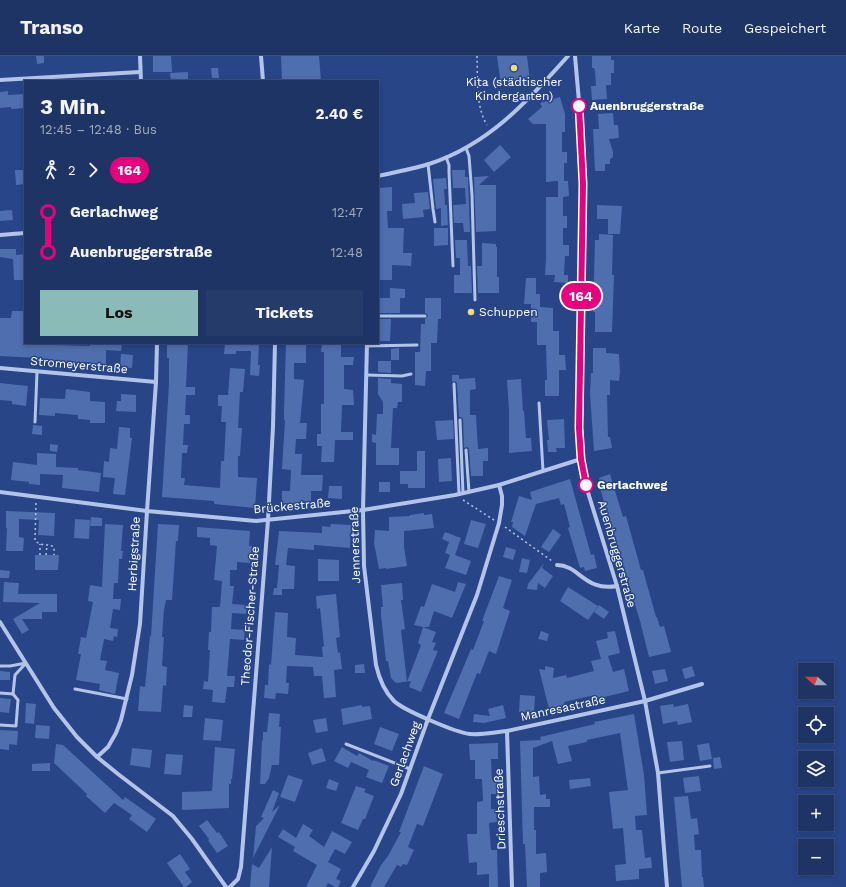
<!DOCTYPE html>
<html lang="de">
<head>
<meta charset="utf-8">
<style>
  :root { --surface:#1d3465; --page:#253c6b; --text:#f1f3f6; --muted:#a0aabf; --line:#3b4f79; --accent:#8bbbb9 }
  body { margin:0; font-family:"Work Sans",sans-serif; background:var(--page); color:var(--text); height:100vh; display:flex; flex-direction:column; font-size:15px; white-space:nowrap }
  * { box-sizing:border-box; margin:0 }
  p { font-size:13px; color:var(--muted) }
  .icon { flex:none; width:22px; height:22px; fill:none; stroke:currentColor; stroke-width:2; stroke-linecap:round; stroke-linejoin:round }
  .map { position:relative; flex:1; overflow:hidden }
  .sheet { position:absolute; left:24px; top:24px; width:355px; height:264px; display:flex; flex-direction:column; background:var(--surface); border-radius:0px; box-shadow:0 2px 6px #0003,0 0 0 1px var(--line) }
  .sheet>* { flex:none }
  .badge { padding:0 8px; border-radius:13px; font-size:14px; line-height:26px }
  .needle { width:26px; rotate:291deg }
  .buttons { position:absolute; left:798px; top:607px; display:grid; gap:8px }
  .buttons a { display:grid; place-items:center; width:36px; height:36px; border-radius:0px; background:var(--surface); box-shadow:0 2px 6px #0003,0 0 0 1px var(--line); font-size:20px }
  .map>.badge { position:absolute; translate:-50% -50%; box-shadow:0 0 0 2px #fff }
  .legs { display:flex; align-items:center; gap:6px; height:44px; padding:0 16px; font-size:13px }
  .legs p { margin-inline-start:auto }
  .overview { display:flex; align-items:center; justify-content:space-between; height:68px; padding:0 16px }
  h1 { font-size:22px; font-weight:700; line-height:30px }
  .action { display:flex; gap:8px; margin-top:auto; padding:8px 16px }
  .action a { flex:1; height:46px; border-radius:0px; background:var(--accent); color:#111; font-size:16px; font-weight:700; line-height:46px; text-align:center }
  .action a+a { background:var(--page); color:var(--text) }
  ul { padding:0 16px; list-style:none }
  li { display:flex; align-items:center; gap:14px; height:40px; font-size:15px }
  li i { display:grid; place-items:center; width:6px; height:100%; margin:0 5px; background:currentColor }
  li i::after { content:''; width:10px; height:10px; margin:-5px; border:3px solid; border-radius:50%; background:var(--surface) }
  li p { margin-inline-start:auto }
  li:first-child i { background:linear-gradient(#0000 50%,currentColor 0) }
  li:last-child i { background:linear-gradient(currentColor 50%,#0000 0) }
  header { display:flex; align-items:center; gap:24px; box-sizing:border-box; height:56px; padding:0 20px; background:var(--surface); border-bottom:1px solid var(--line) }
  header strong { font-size:19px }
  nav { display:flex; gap:22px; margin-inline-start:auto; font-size:14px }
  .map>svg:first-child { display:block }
</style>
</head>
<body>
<header>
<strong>Transo</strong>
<nav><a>Karte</a><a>Route</a><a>Gespeichert</a></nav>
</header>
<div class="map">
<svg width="846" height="831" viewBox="0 0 846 831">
  <rect width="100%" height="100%" fill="#274587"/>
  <g fill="#4f6eae">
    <path d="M36 0H44V7L37 8Z"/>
    <path d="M153 0H171L172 16H153Z"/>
    <path d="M281 0H319L321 25H282Z"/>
    <path d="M497 0H527L530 25 501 29Z"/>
    <path d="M592 0H611V4H614V17H611V29H606L607 43 592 44 591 30H596L595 15 594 12H592Z"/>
    <path d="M211 12H218L219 22H212Z"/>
    <path d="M188 16V25H171L170 17Z"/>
    <path d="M8 35V39L25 38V52L11 53V51L0 52V36Z"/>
    <path d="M560 41 565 58V76H562V96H567V107H564V125H568L569 140 563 141V160H567V172H563V189H569V200H565L564 219H568V227L554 226 555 219H545L546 203V141H558V125L546 126V68H533L528 63 542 51 540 47Z"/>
    <path d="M613 57 614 69H618L619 82 609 83 613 96V101L610 103V108H605V115H595L593 73H599L598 58Z"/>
    <path d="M500 89 511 101 494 116 484 104Z"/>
    <path d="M15 114H25V128L16 129Z"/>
    <path d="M452 114H465V121H468L470 176H464L463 167H454L453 149 466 148 465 132H453Z"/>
    <path d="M489 120 479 129H496V175L476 176 474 121Z"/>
    <path d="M446 122 447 133H444L445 149H447L448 169 441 170V152L436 153 433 123Z"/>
    <path d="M392 131V155H387L388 172H404L403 197H412L411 210 392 209V224H379L378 132Z"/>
    <path d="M428 136 430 153 423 154 424 161 403 163 402 148 415 147 414 137Z"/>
    <path d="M597 149 622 150 620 178H608V163H597Z"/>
    <path d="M12 154 13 164 0 165V155Z"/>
    <path d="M434 172H448V189L434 190Z"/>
    <path d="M599 178 613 179 612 219H614L612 276H595V256H593L595 184H599Z"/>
    <path d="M455 184H467L468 210H471L472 237H454V219H460V202H456Z"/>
    <path d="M482 187 496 188V191H497V221H499V237H478L477 210H482Z"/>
    <path d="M0 193H16V199L25 198V224H14L13 203 0 201Z"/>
    <path d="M526 222H536V238H540V251L553 252V275H559V299H565L566 314H559V340H545V324H547L546 289H537V266H531V248H524Z"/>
    <path d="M390 232 405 233V242H400V257H379V242H390Z"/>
    <path d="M425 242H441V263H438L437 287H431V315H426L425 330 415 329V296H420L421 268H425V263L428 260 427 258 425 257Z"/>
    <path d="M12 255H25L24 287H54V289L90 290V288L97 287H122L121 295 106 294V310L90 309V306H42L38 305V302L0 300V262H11Z"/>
    <path d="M380 263H391L390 285H378Z"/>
    <path d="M225 287H259L258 309H260L259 320 250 319 251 295H236V298H224Z"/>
    <path d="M286 287H306V307H294V323L304 324 300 367H307L306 383H296L295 398H302L301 419H323L322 435H311V447L282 448V435H290L291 414 282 413 285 364H284V354Z"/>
    <path d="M322 287H341V301H354L353 309H344V333L353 334 354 349H342L341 376H353V384H335L334 406H321L322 390H317V378H321V348H324V296H321Z"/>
    <path d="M167 289H188L186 331H195V339H186L185 359H190V368H184L183 389H188L187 397H182L181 422H185L184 429 220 432 221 405H224L226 366H221L222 350H218V339H228L230 312 245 313 243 336H240L238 372H242L240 400H238V421L257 422 255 452 214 448V445L162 441 169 328V302H167Z"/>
    <path d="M399 292V304H391V293Z"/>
    <path d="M593 292H606V297L619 298 620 316 619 325 610 324V339H607L608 381H610L612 392 594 395 590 338 591 317H593Z"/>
    <path d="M121 298 133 299 132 312 120 311Z"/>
    <path d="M378 305H391V317L378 316Z"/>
    <path d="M452 319H459V323L475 322 476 333 470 334V359H476L478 393 488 392V405H483V420H471L469 393 467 391 464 392 463 363 461 361H459L457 327 455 325 452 326Z"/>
    <path d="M378 322 391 323V327L402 328V346H398L397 352H393L391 392H399V409H376V387L372 386V378L376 379 377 358H383V346L378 338Z"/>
    <path d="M521 323 523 355H524L526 382H531L532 395 509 397V355L507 324Z"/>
    <path d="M0 327 28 330 26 350 12 348V345L0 344Z"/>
    <path d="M66 333 90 336V345L105 346V367H90V364L78 363V359L55 357V360L39 359 40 342 65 343Z"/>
    <path d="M121 338 136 339V356L116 355 117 345H121Z"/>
    <path d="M564 363 565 392H556L557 396H548L547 384H549L547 364Z"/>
    <path d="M453 364 454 383 437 384 435 365Z"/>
    <path d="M33 369 42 370V379L32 378Z"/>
    <path d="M119 371 130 372V382H132L125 439 113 438 115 422 103 421 104 405 109 406 110 392 117 393Z"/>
    <path d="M50 388 58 389 57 396 50 395Z"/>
    <path d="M417 395H425V432H408V428H400V415H417Z"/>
    <path d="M37 397 56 398V411L78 412V414L101 417 99 436 62 432 63 419 40 418V429L29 428V426L11 424 13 406 37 409Z"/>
    <path d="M451 402 452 425 439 426 438 403Z"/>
    <path d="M610 418 623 461 626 460 641 514H643L656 561H657L660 571 664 570 671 596 649 601 640 565 599 429 601 428 599 422Z"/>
    <path d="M570 423 591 499 594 498 597 512 585 515 584 511 580 512 568 472 570 471 564 448 561 449 559 442 536 448 525 480 512 471 513 466H511L519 440 532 444 530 436Z"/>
    <rect x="379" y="426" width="11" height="10"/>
    <path d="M329 430H342V443L328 442Z"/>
    <path d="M6 455 55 457 54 480 38 479 39 464 19 463V481L24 482 23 495H6L7 472H6Z"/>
    <path d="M424 457V459L432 458 434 472 404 475V491L407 510 386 513V512L379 513 374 487 375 474 389 475V461L410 460V459Z"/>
    <path d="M91 461 102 462V470H90Z"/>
    <path d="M75 463 90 464 89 483 74 482Z"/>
    <path d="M471 464 486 468 478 492 464 488Z"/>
    <path d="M105 468 123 469 121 495H123L122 503H119L118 527H114L113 543H121L120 554 113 553 110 572 118 573 117 581 114 580 113 585 104 583 100 604 107 605 105 614 119 617 115 638 99 634 100 628 76 624 81 598H78L81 581 86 582 93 546 88 545 90 529 102 531Z"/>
    <path d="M158 468 179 469 178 485H176L172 544H166L164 554 162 581H164L162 610 167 611 166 630 163 629 161 656 138 655 140 630 145 631 150 580H151Z"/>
    <path d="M331 468 351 469 350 492 314 489V494L288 492 286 509 295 510 294 533H282V539H273L274 532H277L279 509H275L279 475 322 477V470L330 471Z"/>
    <path d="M197 471 250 475 249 490H252L250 507 237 506V514H230V530H234L232 548 247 549 246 558 232 557 231 573 245 574 244 584 230 583 227 620H235L234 631H227L225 647 212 646 213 634 203 633 204 625 208 626 210 594H208L209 576H211L212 551H220L222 525 214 524 217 490 210 489V482L197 481Z"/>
    <path d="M553 473 561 479 549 496 541 491Z"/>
    <path d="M445 476 461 482 455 499 471 505 466 519 445 512 450 499 445 497 449 486 442 483Z"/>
    <path d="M506 491 516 494 513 504 503 501Z"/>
    <path d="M35 499H59L58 514H35Z"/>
    <path d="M522 502 530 504 527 517 519 516Z"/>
    <path d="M318 503 339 504V525H318Z"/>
    <path d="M544 507 542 512 553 520 545 532 538 527 537 534 527 533 528 528Z"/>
    <path d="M0 514 10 515 9 522H0Z"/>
    <path d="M499 520 512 524 503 552 510 555 496 598 489 595 480 618 477 617 459 663 444 657 469 598 471 593 473 594 484 565H482Z"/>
    <path d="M4 526 19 527 18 538H57V556H42V563H22L29 574 22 578 13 563 40 547 3 546Z"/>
    <path d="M458 526 466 528 452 562 434 555 429 571H423L436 576 432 586 436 587 433 594 438 595 421 636 409 631 411 625 396 627 391 622 388 605H386L381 559V551H383L381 529 402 527 403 544H401L405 573 401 574 407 626 421 589 418 587 423 571 414 569 421 550 424 551 432 528 455 536Z"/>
    <path d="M568 531 598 550 588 564 560 545Z"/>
    <path d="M336 538 340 581 336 582 338 597 340 596 342 613 334 614 336 641 324 642 322 620H314L313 611 287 610 286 627H289L288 638 276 637 275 643 264 642 265 629H268L269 608 271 609 275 556 288 557 287 581 296 582 295 599 323 601 322 591 324 590 320 552 317 553 316 540Z"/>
    <path d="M599 549 609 556 604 563 594 556Z"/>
    <path d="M541 575 549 578 547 585 538 583Z"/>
    <path d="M615 575 620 597 608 600 613 616 624 613 629 635 596 643 595 639 564 646 565 650 549 653 539 613 545 614V610L554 612 553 622 566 619 567 622 594 615 591 605 601 603 596 585 608 582 607 576Z"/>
    <path d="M364 608 365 617H355V609Z"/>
    <path d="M692 610 695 620 685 623 682 613Z"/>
    <path d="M665 613 668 625 655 628 652 615Z"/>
    <path d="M0 615 10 616V624H0Z"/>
    <path d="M520 639 535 640 534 656H519Z"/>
    <path d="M0 642 11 643 9 657 0 656Z"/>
    <path d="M26 647 36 648 34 668 25 667Z"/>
    <path d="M673 648 674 651 688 648 692 666 678 669 677 665 663 668 660 650Z"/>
    <path d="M184 649 193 650 192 661H183Z"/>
    <path d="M362 649V651L370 650 372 663 343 669 341 653Z"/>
    <path d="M503 649 506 662 484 667 473 666 474 658 490 660 488 653Z"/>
    <path d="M269 657 280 658 279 671H281L279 709H272L269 722 265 728H260L262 684 263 685V676H267Z"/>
    <path d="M634 658 644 719 647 759 635 760 636 774H642L645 802 651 801 652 812 639 813V823L616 825 615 809 626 808 623 772 613 773 609 736 628 734 620 677 587 684V686L568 690 572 705 558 708 552 685 533 692V721L539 720 540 739 546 738V743H550V751H534V774H536V798L546 797 547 816 540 817V831H527L525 788H523L520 685 541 684 540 681 595 668 594 666Z"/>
    <path d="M205 662 223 664 221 685 203 684Z"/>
    <path d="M326 662 328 675 316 677 313 664Z"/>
    <path d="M36 669 50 670 49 683 35 682Z"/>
    <path d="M380 671 399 678 392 695 374 688Z"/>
    <path d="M0 674 18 675 17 689 9 688V694L0 693Z"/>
    <path d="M682 685 684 704 670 706 667 686Z"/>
    <path d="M498 687V703H491L492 724 497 723V738H491V753H496L497 766 489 767 491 794H497L498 831H489V818L477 819V806L469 807 467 778H477V746L483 745 482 723H475V704H470L469 688Z"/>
    <path d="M709 687 712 703 700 705 697 689Z"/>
    <path d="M56 688 63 689 123 744 125 741 156 763 147 776 129 763 132 759 114 747 105 757 86 740 87 738 54 707Z"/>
    <path d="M215 691 235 693 232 723H231V728H229V752L182 754V736L212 735Z"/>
    <path d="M342 691 357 700 359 697 373 705V704L389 710 382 727 366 721 369 714 351 706 348 712 334 705Z"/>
    <path d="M132 692 152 694 150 712 130 709Z"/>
    <path d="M322 692 326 705 312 709 308 697Z"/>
    <path d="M166 698 183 699 181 719 164 718Z"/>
    <path d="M720 701 722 712 714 713 713 702Z"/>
    <path d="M50 707V715H32V708Z"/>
    <path d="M424 710 443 718 423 770 417 768 408 791 414 794 407 809 403 808 401 811 397 809 384 831H370L381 809 388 800 401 776H399Z"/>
    <path d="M288 719 303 724 295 746 280 741Z"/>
    <path d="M699 720 701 735 685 737 683 722Z"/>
    <path d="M590 722 591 730 570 733 569 724Z"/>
    <path d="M329 723 339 727 336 735 326 732Z"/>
    <path d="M356 730 366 733 364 736 374 740 365 763H363L358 774 341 767Z"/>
    <path d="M273 734 279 737 272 756 280 749 253 802 256 770 264 762 261 761Z"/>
    <path d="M688 740 691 763 697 762 699 778 694 779 695 794H701L702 821H703L704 831H682L674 741Z"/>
    <path d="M207 764 217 777 219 776 228 790 217 797 208 784 209 783 199 770Z"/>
    <path d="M303 768 313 774 309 780 324 791 332 775 352 786 345 798 335 793 328 806 341 813 336 823 341 825 338 831H335L328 827 326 831H306L317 809 293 795 295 791 278 781 283 773 296 782Z"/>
    <path d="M272 791 269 831H250L252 808 259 812Z"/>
    <path d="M180 798 190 813 185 816 192 826 186 831H184L167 807Z"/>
  </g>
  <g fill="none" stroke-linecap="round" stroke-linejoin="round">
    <g stroke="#b2c4e8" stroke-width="1.5" stroke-dasharray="2 3" stroke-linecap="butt">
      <path d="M477 0C478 22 475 49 487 69"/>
      <path d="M463 444 494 464"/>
      <path d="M36 447 35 485C43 491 47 487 54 491V499"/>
      <path d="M505 471 552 505"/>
      <path d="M40 499V488"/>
      <path d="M46 499 47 489"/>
    </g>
    <g stroke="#b2c4e8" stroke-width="3">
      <path d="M466 92 469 100 472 139 475 244"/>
      <path d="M446 101 449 109V116L453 210"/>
      <path d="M428 108 433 153 435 166"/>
      <path d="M378 260H425"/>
      <path d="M367 290 417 289"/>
      <path d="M367 319 402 320 411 318"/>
      <path d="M454 328 459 438"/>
      <path d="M539 347 543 415"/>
      <path d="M460 364 463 437"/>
      <path d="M35 366 37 316"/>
      <path d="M466 394 469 436"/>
      <path d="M0 610H10L26 607 15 619 13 638 0 637"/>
      <path d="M75 633 127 643"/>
      <path d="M0 669 16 670 18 644 13 638"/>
      <path d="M346 688 410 713"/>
      <path d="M658 717 710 710"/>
    </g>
    <g stroke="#b2c4e8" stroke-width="4">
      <path d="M140 0 141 25"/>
      <path d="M261 0 263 25"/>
      <path d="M575 0 581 68 583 128 579 362 581 403 586 430 617 530 645 645 658 717 667 831"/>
      <path d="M0 24 140 16"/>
      <path d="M378 120C395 116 413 113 429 108 488 89 528 45 568 0"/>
      <path d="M0 179 25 177"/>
      <path d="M367 287 363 454 364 510 376 609C379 622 384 635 394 645 403 654 457 677 470 678 482 679 495 676 507 675L645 645 702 628"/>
      <path d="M0 312 156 326"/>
      <path d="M0 436 147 455 256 465 363 454 455 439 499 429 581 403"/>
      <path d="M557 509C579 509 585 536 617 530"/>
      <path d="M0 566 54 652 77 681 97 701 118 718 173 760 192 783 226 831"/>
      <path d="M507 675 512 831"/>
      <path d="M97 701 108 691 116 677 121 664 132 619 140 568 147 455 156 326 157 287"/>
      <path d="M230 831 238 823 241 811 268 464 273 371 275 287"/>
      <path d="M353 831 374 795 401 738 428 663 477 539 499 467 502 449V440L499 429"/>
    </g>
  </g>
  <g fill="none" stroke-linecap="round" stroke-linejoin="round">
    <defs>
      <path id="line-1" d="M579 50 583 128 579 372 581 403 586 429"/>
    </defs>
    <use href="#line-1" stroke="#fff" stroke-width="9"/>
    <use href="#line-1" stroke="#e6007e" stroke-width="6"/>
  </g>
  <g fill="#f1dd78" stroke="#274587" stroke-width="1.5">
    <circle cx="514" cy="12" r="4"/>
    <circle cx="471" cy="256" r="4"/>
  </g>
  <g fill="#fff" stroke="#e6007e" stroke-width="2">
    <circle cx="579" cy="50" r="7"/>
    <circle cx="586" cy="429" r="7"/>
  </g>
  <g text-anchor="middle" stroke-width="3" stroke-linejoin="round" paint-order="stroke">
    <g font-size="12" fill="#fff" stroke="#274587">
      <text x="514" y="30">Kita (städtischer<tspan x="514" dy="14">Kindergarten)</tspan></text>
      <text x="479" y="260" text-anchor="start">Schuppen</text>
    </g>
    <g font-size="12" font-weight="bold" fill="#fff" stroke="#274587" text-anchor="start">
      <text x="590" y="54">Auenbruggerstraße</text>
      <text x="597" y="433">Gerlachweg</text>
    </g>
    <g font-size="12" fill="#fff" stroke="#274587">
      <text transform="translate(79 309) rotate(5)" y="4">Stromeyerstraße</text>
      <text transform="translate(292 450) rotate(-5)" y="4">Brückestraße</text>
      <text transform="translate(355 489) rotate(-92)" y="4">Jennerstraße</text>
      <text transform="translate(134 498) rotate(-87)" y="4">Herbigstraße</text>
      <text transform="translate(617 498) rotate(74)" y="4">Auenbruggerstraße</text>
      <text transform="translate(250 560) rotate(-86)" y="4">Theodor-Fischer-Straße</text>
      <text transform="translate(563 652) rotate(-12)" y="4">Manresastraße</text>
      <text transform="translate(405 698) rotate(-70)" y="4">Gerlachweg</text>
      <text transform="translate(500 753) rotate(-92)" y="4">Drieschstraße</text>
    </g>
  </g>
</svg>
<div class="buttons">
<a><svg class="needle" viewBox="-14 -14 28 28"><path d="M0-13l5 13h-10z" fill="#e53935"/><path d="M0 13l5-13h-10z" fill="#a0aabf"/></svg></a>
<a><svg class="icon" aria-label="locate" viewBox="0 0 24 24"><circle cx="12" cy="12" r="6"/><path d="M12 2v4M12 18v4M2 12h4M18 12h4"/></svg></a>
<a><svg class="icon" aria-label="layers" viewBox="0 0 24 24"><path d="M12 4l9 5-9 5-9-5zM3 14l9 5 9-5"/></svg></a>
<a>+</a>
<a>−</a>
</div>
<b class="badge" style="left:581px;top:240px;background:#e6007e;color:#fff">164</b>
<section class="sheet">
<div class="overview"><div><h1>3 Min.</h1><p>12:45 – 12:48 · Bus</p></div><b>2.40 €</b></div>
<div class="legs"><svg class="icon" aria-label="walk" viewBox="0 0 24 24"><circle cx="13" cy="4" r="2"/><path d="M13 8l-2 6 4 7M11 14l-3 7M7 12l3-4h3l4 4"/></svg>2<svg class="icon" aria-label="forward" viewBox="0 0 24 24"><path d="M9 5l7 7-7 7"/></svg><b class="badge" style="background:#e6007e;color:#fff">164</b></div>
<ul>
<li><i style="color:#e6007e"></i><b>Gerlachweg</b><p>12:47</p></li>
<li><i style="color:#e6007e"></i><b>Auenbruggerstraße</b><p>12:48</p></li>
</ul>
<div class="action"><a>Los</a><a>Tickets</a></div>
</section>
</div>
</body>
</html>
